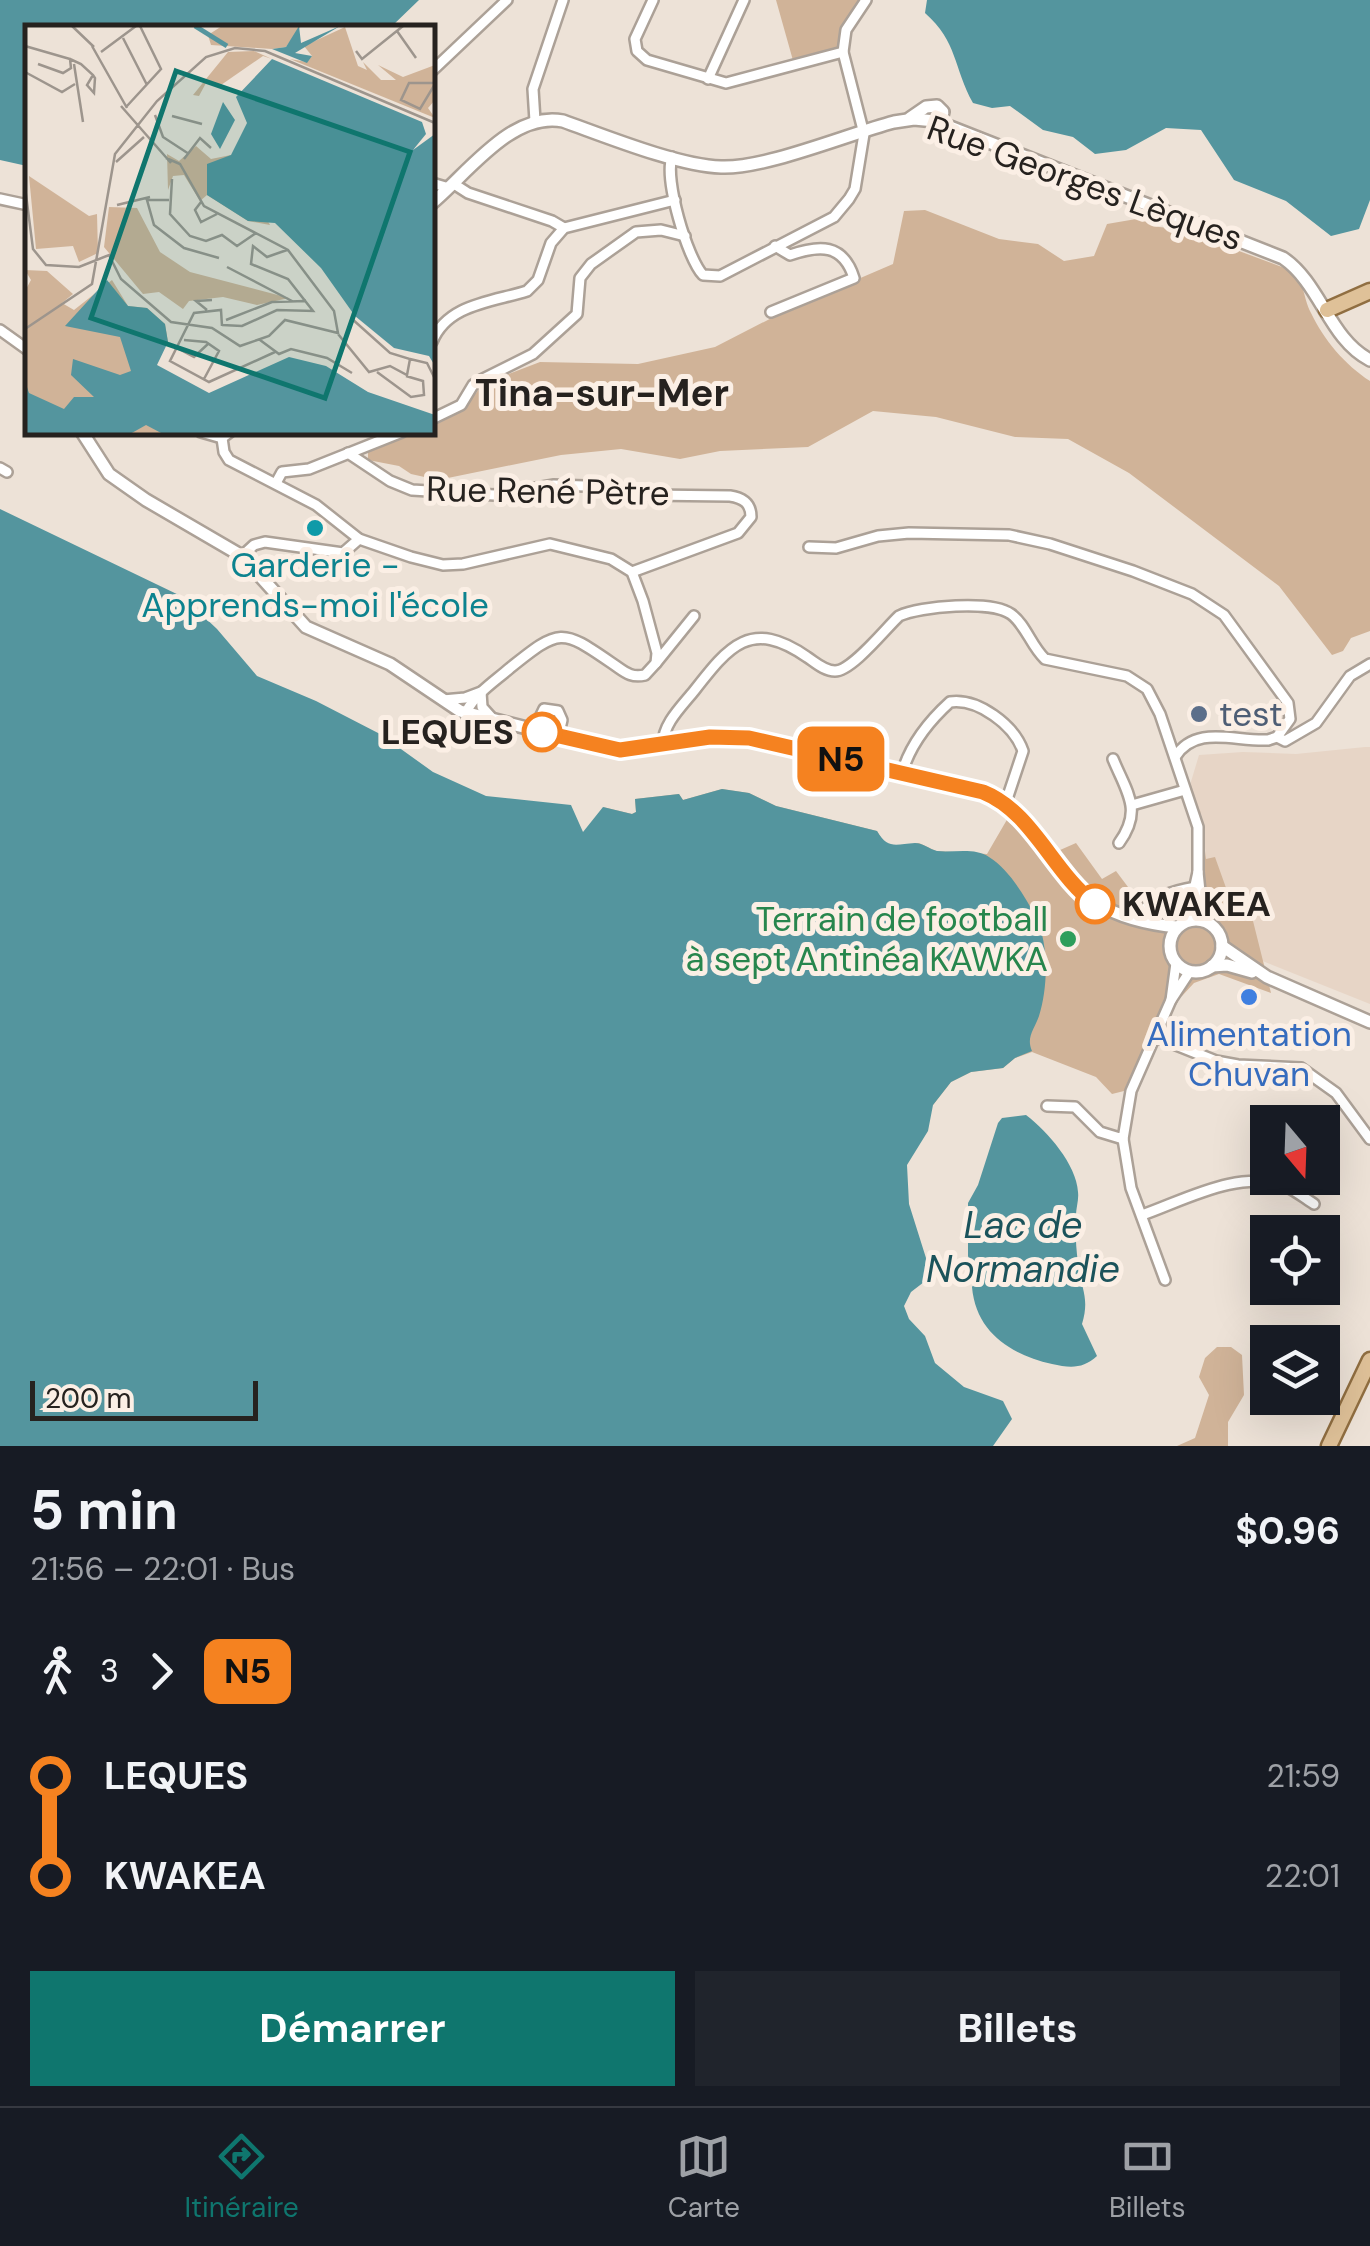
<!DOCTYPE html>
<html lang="fr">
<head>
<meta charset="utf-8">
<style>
  :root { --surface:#171b24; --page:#20242c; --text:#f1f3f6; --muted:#9ea1a6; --line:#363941; --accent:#0f766e }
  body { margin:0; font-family:"DM Sans",sans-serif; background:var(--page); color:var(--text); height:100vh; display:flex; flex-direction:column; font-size:38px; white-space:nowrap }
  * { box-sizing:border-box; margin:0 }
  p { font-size:32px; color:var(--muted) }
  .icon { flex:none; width:55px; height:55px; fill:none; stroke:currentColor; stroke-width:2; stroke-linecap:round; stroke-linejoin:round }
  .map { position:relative; height:1446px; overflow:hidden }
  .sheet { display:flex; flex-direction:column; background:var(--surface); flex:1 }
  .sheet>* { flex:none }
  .badge { padding:0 20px; border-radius:15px; font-size:35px; line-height:65px }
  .needle { width:65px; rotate:161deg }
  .tools { position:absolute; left:1250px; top:1105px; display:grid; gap:20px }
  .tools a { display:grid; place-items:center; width:90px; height:90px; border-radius:0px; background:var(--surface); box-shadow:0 10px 40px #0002; font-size:50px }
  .scale { position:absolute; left:30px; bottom:25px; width:228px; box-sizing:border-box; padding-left:10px; border:5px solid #26221f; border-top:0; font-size:28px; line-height:35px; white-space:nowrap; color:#26221f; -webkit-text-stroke:8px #fbefe5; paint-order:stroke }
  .map>.badge { position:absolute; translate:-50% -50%; box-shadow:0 0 0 5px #fff }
  .legs { display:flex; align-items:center; gap:15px; height:110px; padding:0 30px; font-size:32px }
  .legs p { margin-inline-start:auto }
  .summary { display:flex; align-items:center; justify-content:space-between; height:170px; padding:0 30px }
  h1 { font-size:55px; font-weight:700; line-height:75px }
  .primary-button { display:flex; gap:20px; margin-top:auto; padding:20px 30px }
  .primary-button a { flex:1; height:115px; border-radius:0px; background:var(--accent); color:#fff; font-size:40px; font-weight:700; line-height:115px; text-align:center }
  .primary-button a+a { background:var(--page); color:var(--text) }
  ul { padding:0 30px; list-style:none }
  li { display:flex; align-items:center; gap:35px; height:100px; font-size:38px }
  li i { display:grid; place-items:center; width:15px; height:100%; margin:0 12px; background:currentColor }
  li i::after { content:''; width:25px; height:25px; margin:-12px; border:8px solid; border-radius:50%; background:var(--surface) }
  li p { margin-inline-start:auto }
  li:first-child i { background:linear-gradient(#0000 50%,currentColor 0) }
  li:last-child i { background:linear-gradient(currentColor 50%,#0000 0) }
  .dock { display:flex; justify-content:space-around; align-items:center; height:140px; border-top:2px solid var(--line); background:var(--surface); font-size:28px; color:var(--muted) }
  .dock a { display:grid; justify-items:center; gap:5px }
  .dock .selected { color:var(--accent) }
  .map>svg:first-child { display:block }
</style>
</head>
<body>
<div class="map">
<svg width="1370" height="1446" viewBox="0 0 1370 1446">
  <rect width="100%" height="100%" fill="#ede2d7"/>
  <path fill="#e7d5c6" d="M1365 747H1370V1004L1255 958 1247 952 1215 858 1206 860 1203 820 1190 785 1199 755 1243 752 1296 754Z"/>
  <g fill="#d0b398">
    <path d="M776 0H866L855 14 843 52 794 64Z"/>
    <path d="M925 210 999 239 1038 244 1064 261 1094 256 1107 224 1142 218 1159 227 1180 229 1290 270C1307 287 1302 295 1311 313 1324 340 1345 365 1370 381V631L1351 638 1343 651 1332 655 1279 586 1129 473 1068 439 1015 437 936 417 873 411 808 447 720 451 680 459 621 449 561 455 438 480 411 474 399 466 368 460V452L415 433 432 432 433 425 462 411 483 384 540 362 638 364 715 347 793 307 893 264 904 211Z"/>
    <path d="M722 789 749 793 776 806 877 831 883 841 894 847 919 843 936 851 987 854 1012 811 1051 854 1076 843 1102 879 1116 871 1137 899V919L1200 892V810L1206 859 1215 857 1235 913 1252 917 1271 993 1219 974 1194 983 1182 996 1171 1001 1132 1089 1112 1094 1096 1077 1032 1052 1015 1058 1003 1068 971 1072 951 1082 933 1105 603 807 632 814 636 812 635 799 679 794 683 800Z"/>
    <path d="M1217 1347H1231L1242 1355 1244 1395 1228 1422V1446H1177L1195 1438 1209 1395 1199 1377 1205 1358Z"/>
  </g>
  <g fill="#54959e">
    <path d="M0 0H419L391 27 28 28 27 166 0 160Z"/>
    <path d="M927 0H1370V200L1359 229 1331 236 1286 201 1234 180 1201 130 1166 128 1126 150 1095 154 1073 137 1043 130 1010 106 992 108 973 103C953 67 958 42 925 13Z"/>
    <path d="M0 509 183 597 217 629 257 676 316 701 380 734 433 772 486 796 571 805 583 832 603 807 632 814 636 812 635 799 679 794 683 800 722 789 749 793 776 806 877 831C888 850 896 844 915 843 923 843 929 849 937 851 953 853 975 847 989 857 1009 869 1025 897 1036 917 1049 944 1048 988 1039 1016 1034 1030 1026 1037 1032 1051L1015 1058 1003 1068 971 1072 951 1082 933 1105 928 1131 907 1165 909 1204 926 1258 924 1282 911 1292 904 1306 909 1319 925 1336 935 1363 964 1387 1003 1401 1012 1419 993 1446H0Z"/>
    <path d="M1026 1115C1048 1132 1076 1164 1078 1192 1079 1200 1076 1208 1076 1215 1075 1231 1076 1248 1078 1263 1081 1290 1090 1297 1082 1324L1097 1356C1083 1369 1070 1368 1052 1364 1012 1355 976 1333 972 1287L976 1281 968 1256V1203L978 1185 998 1123 1002 1118Z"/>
  </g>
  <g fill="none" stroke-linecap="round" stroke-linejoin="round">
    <defs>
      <g id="minor">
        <path d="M653 0 635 39 637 51 647 60 726 83 843 52"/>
        <path d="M432 71 507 0"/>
        <path d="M708 79 744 0"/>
        <path d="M535 121 533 89 563 0"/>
        <path d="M672 157C664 179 687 258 703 275L720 276 834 217 849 199 855 189 864 134 843 52 846 30 866 0"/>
        <path d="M432 183 449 188"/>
        <path d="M454 184 468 193 552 221 564 228"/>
        <path d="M0 199 28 205"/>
        <path d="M771 312 854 278C843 243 819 245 790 255L775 246"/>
        <path d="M0 330 28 350"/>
        <path d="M432 342C447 304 492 302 527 291L538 280 551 243 564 228 675 200"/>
        <path d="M432 419 461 405 473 385 481 380 533 354 577 314 580 278 591 264 636 232 661 230 685 236"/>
        <path d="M201 432 222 438"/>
        <path d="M230 432 222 438 224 452 229 460 316 505 359 539 411 557 443 565 463 564 550 544 611 559 632 572 643 601 657 653 656 663 645 675C632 678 626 673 616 666 562 629 562 626 510 668 494 682 476 693 466 712"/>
        <path d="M348 453 390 481 412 490 494 495 554 485 585 486 648 495 730 496C743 498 751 503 751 517L738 533 632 572"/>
        <path d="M0 468 7 472"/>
        <path d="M276 483 282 472 309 469 402 432"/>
        <path d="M809 547 836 548 878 536 909 533 1009 535 1050 544 1133 571 1192 594 1224 615 1288 703 1290 719 1277 737 1268 740C1235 742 1196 724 1175 757"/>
        <path d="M242 556 254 545 265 542 343 553 359 539"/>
        <path d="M656 663 694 616"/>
        <path d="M443 700 465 698 481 692 482 707 491 717"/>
        <path d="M534 730 544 709 558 711 562 720 558 737"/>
        <path d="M1277 737 1285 741 1316 723 1350 676 1370 664"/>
        <path d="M663 744C663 724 681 707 694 691 729 646 751 618 807 657 815 662 824 671 835 671 852 671 886 628 899 616 920 606 992 600 1011 614 1026 625 1031 646 1045 659L1127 676 1147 689 1160 714 1198 827V872"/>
        <path d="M1113 759C1127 793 1143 810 1119 843"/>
        <path d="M902 773C910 745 928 722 950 702 978 698 1014 725 1023 751L1005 805"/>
        <path d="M1132 805 1185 790"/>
        <path d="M1137 919C1150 898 1171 891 1196 887"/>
        <path d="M1187 921 1198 872 1203 921"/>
        <path d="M1176 963 1171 1000 1190 971"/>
        <path d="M1156 1037 1216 1061 1238 1065 1301 1068 1336 1093 1370 1139"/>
        <path d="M1047 1106 1075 1107 1100 1132 1123 1139 1131 1091 1171 1000"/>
        <path d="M1123 1139 1131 1188 1165 1280"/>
        <path d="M1142 1215C1185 1200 1241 1168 1287 1187 1296 1191 1306 1199 1314 1204"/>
      </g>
      <g id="secondary">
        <path d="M910 118 926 107 937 106 943 112 940 123"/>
        <path d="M432 203C468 173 512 111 563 121 605 136 679 166 721 167 765 169 848 134 894 122L914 119 935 121 1283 258C1321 284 1329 339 1370 360"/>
        <path d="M82 432 109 474 146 500 242 556 306 627 390 664 460 711 614 750 710 737 749 738 983 792C1009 803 1024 823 1040 845 1081 899 1108 920 1177 927"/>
        <circle cx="1196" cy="946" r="26"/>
        <path d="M1222 946 1267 977 1370 1022"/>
        <path d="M1212 966 1227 965 1252 972"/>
      </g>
      <g id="primary">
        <path d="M1327 310 1370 291"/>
        <path d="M1329 1446 1370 1360"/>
      </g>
    </defs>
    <use href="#minor" stroke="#aca197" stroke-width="14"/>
    <use href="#secondary" stroke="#aca197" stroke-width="16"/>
    <use href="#primary" stroke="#906e41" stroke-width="19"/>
    <use href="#minor" stroke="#fff" stroke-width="9"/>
    <use href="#secondary" stroke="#fff" stroke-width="11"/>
    <use href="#primary" stroke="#dfc198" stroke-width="14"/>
  </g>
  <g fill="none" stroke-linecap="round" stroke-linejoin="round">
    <defs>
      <path id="line-1" d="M542 732 620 750 710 737 749 738 983 792C1033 812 1053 873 1095 904"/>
    </defs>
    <use href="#line-1" stroke="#fff" stroke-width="22"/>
    <use href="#line-1" stroke="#f58220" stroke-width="15"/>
  </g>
  <circle fill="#0f9aa8" stroke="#fbefe5" stroke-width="4" cx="315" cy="528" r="10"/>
  <circle fill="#5c6f8a" stroke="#fbefe5" stroke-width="4" cx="1199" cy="714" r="10"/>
  <g fill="#fff" stroke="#f58220" stroke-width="5">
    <circle cx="542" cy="732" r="18"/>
    <circle cx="1095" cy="904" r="18"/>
  </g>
  <circle fill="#2e9e5b" stroke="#fbefe5" stroke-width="4" cx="1068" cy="939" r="10"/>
  <circle fill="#3f7fe0" stroke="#fbefe5" stroke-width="4" cx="1249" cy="997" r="10"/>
  <g text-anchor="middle" stroke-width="10" stroke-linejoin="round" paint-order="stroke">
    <g font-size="35" fill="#26221f" stroke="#fbefe5">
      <text transform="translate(1085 183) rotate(20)" y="12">Rue Georges Lèques</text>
      <text transform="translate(548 491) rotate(1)" y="12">Rue René Pètre</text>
    </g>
    <g font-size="35" fill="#0d838f" stroke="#fbefe5">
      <text x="315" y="577">Garderie -<tspan x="315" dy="40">Apprends-moi l'école</tspan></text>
    </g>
    <g font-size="35" fill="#4e5e75" stroke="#fbefe5" text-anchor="start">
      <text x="1219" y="726">test</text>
    </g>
    <g font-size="35" font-weight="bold" fill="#26221f" stroke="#fbefe5" text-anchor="end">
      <text x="514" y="744">LEQUES</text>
      <text x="1122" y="916" text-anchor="start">KWAKEA</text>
    </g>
    <g font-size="35" fill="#27864d" stroke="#fbefe5" text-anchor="end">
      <text x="1048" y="931">Terrain de football<tspan x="1048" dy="40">à sept Antinéa KAWKA</tspan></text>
    </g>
    <g font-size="35" fill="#366cbe" stroke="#fbefe5">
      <text x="1249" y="1046">Alimentation<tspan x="1249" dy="40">Chuvan</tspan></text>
    </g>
    <g font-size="38" font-weight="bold" fill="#26221f" stroke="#fbefe5">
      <text x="602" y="406">Tina-sur-Mer</text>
    </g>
    <g font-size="38" font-style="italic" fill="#1b535b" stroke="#fbefe5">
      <text x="1023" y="1238">Lac de<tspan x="1023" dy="44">Normandie</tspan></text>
    </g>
  </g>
  <g transform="translate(25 25)">
    <rect width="410" height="410" fill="#ede2d7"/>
    <path d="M197 1H276L261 22 247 24 186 20 183 10ZM320 2 333 41 342 45 338 37 356 55H371L353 40 378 52 410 40V75L403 83 410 93 265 34 282 37 287 31 279 21ZM229 26 247 34 238 31 196 60 181 58 174 71 168 70 203 27ZM171 121 186 134 206 130 245 200 223 196 182 170 175 176 159 150 148 151 143 165 142 129 154 136ZM4 151 64 191 72 189 73 228 54 237 48 221 11 224ZM84 182 112 183 135 227 165 247 264 273 232 280 198 272 164 276 158 284 134 267 118 269 79 222ZM0 245 22 246 48 269 37 278 49 285 87 255 103 281 122 283 140 299 143 317 130 334 148 409H0V266L6 255Z" fill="#d0b398"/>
    <path d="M274 1 276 18 315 1 270 28 287 31 282 38 247 24 261 22ZM247 34 397 97 401 109 388 125 410 109V341L404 331 369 323 330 291 296 243 250 198 223 196 182 170V139L206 130 222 98 211 72ZM198 77 210 95 195 124 186 109ZM82 255 103 281 122 283 140 299 143 317 132 340 184 368 264 332 301 341 343 367 410 390V409H138L121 400 105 409H0V356L4 368 39 384 49 372H69L46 350 48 334 95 350 106 346 95 312 40 301Z" fill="#54959e"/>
    <path fill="none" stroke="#54959e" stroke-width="5" d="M170 1 202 21"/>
    <path fill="none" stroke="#9d958d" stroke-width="2.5" d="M47 1 69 22M372 6 391 33M98 13 122 60M0 21 45 34 46 43 38 48 13 39M67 21 102 83M331 26 337 34 378 1M76 27 111 1M45 34 56 39 68 50 70 53 69 68 62 60 68 50M49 39 58 97M0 47 37 67 50 59M410 58H384L376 75 395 84 410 59M96 81 146 138M102 81 136 44 115 1M130 90 138 112 164 129M147 91 177 99M159 134 175 113 186 123M91 137 119 112M147 154 145 189 165 211 181 216 197 210 212 221 231 208M0 162 8 224 21 240 54 242 84 230 96 254 146 297 187 303 215 321 244 311 260 295 313 308 309 286 263 225 179 181 155 139 141 133M144 175H122L129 200 159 223 194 233M176 177 170 185 176 197 192 189M92 180 125 172M202 242 267 276M182 285 171 276 187 275M201 295 247 277 281 276M197 300 217 301 252 285 288 286 263 254 226 239 228 221 242 232 262 225M197 301 196 285 169 288 145 336 184 357 250 327M0 304 67 259 90 129 132 76 181 32 210 23 240 26 410 98M313 309 344 347 365 341 382 350 385 334 365 328 326 293M159 315 181 317 194 326 179 354M235 315 254 329 266 324 302 333 327 348M152 323 169 332 184 318M385 334 402 338 410 354M352 347 386 372 399 370 398 356 381 351"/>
    <path fill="#0f766e" fill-opacity="0.15" stroke="#0f766e" stroke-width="5" d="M151 46 385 127 300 373 66 293Z"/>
    <rect width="410" height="410" fill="none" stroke="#26221f" stroke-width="5"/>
  </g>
</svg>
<div class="tools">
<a><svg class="needle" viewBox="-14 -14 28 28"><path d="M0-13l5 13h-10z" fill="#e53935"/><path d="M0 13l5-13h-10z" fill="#9ea1a6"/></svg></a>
<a><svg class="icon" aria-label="locate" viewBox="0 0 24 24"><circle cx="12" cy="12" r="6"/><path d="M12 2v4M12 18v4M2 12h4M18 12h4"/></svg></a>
<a><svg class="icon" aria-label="layers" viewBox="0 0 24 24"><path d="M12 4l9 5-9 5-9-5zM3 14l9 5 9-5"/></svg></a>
</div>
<div class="scale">200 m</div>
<b class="badge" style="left:841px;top:759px;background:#f58220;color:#111">N5</b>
</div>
<section class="sheet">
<div class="summary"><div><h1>5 min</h1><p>21:56 – 22:01 · Bus</p></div><b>$0.96</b></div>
<div class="legs"><svg class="icon" aria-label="walk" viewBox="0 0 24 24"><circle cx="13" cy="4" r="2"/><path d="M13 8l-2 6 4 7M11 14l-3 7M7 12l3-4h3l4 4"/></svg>3<svg class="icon" aria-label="forward" viewBox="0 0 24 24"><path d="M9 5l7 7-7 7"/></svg><b class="badge" style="background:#f58220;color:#111">N5</b></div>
<ul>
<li><i style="color:#f58220"></i><b>LEQUES</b><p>21:59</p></li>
<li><i style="color:#f58220"></i><b>KWAKEA</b><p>22:01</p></li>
</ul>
<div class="primary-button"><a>Démarrer</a><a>Billets</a></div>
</section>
<nav class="dock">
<a class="selected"><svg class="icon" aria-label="directions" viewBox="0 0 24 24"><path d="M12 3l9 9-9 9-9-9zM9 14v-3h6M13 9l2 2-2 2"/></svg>Itinéraire</a>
<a><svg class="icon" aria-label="map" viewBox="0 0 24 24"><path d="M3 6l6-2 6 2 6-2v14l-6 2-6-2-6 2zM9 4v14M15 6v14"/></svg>Carte</a>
<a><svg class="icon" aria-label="tickets" viewBox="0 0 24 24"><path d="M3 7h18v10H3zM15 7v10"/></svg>Billets</a>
</nav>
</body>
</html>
